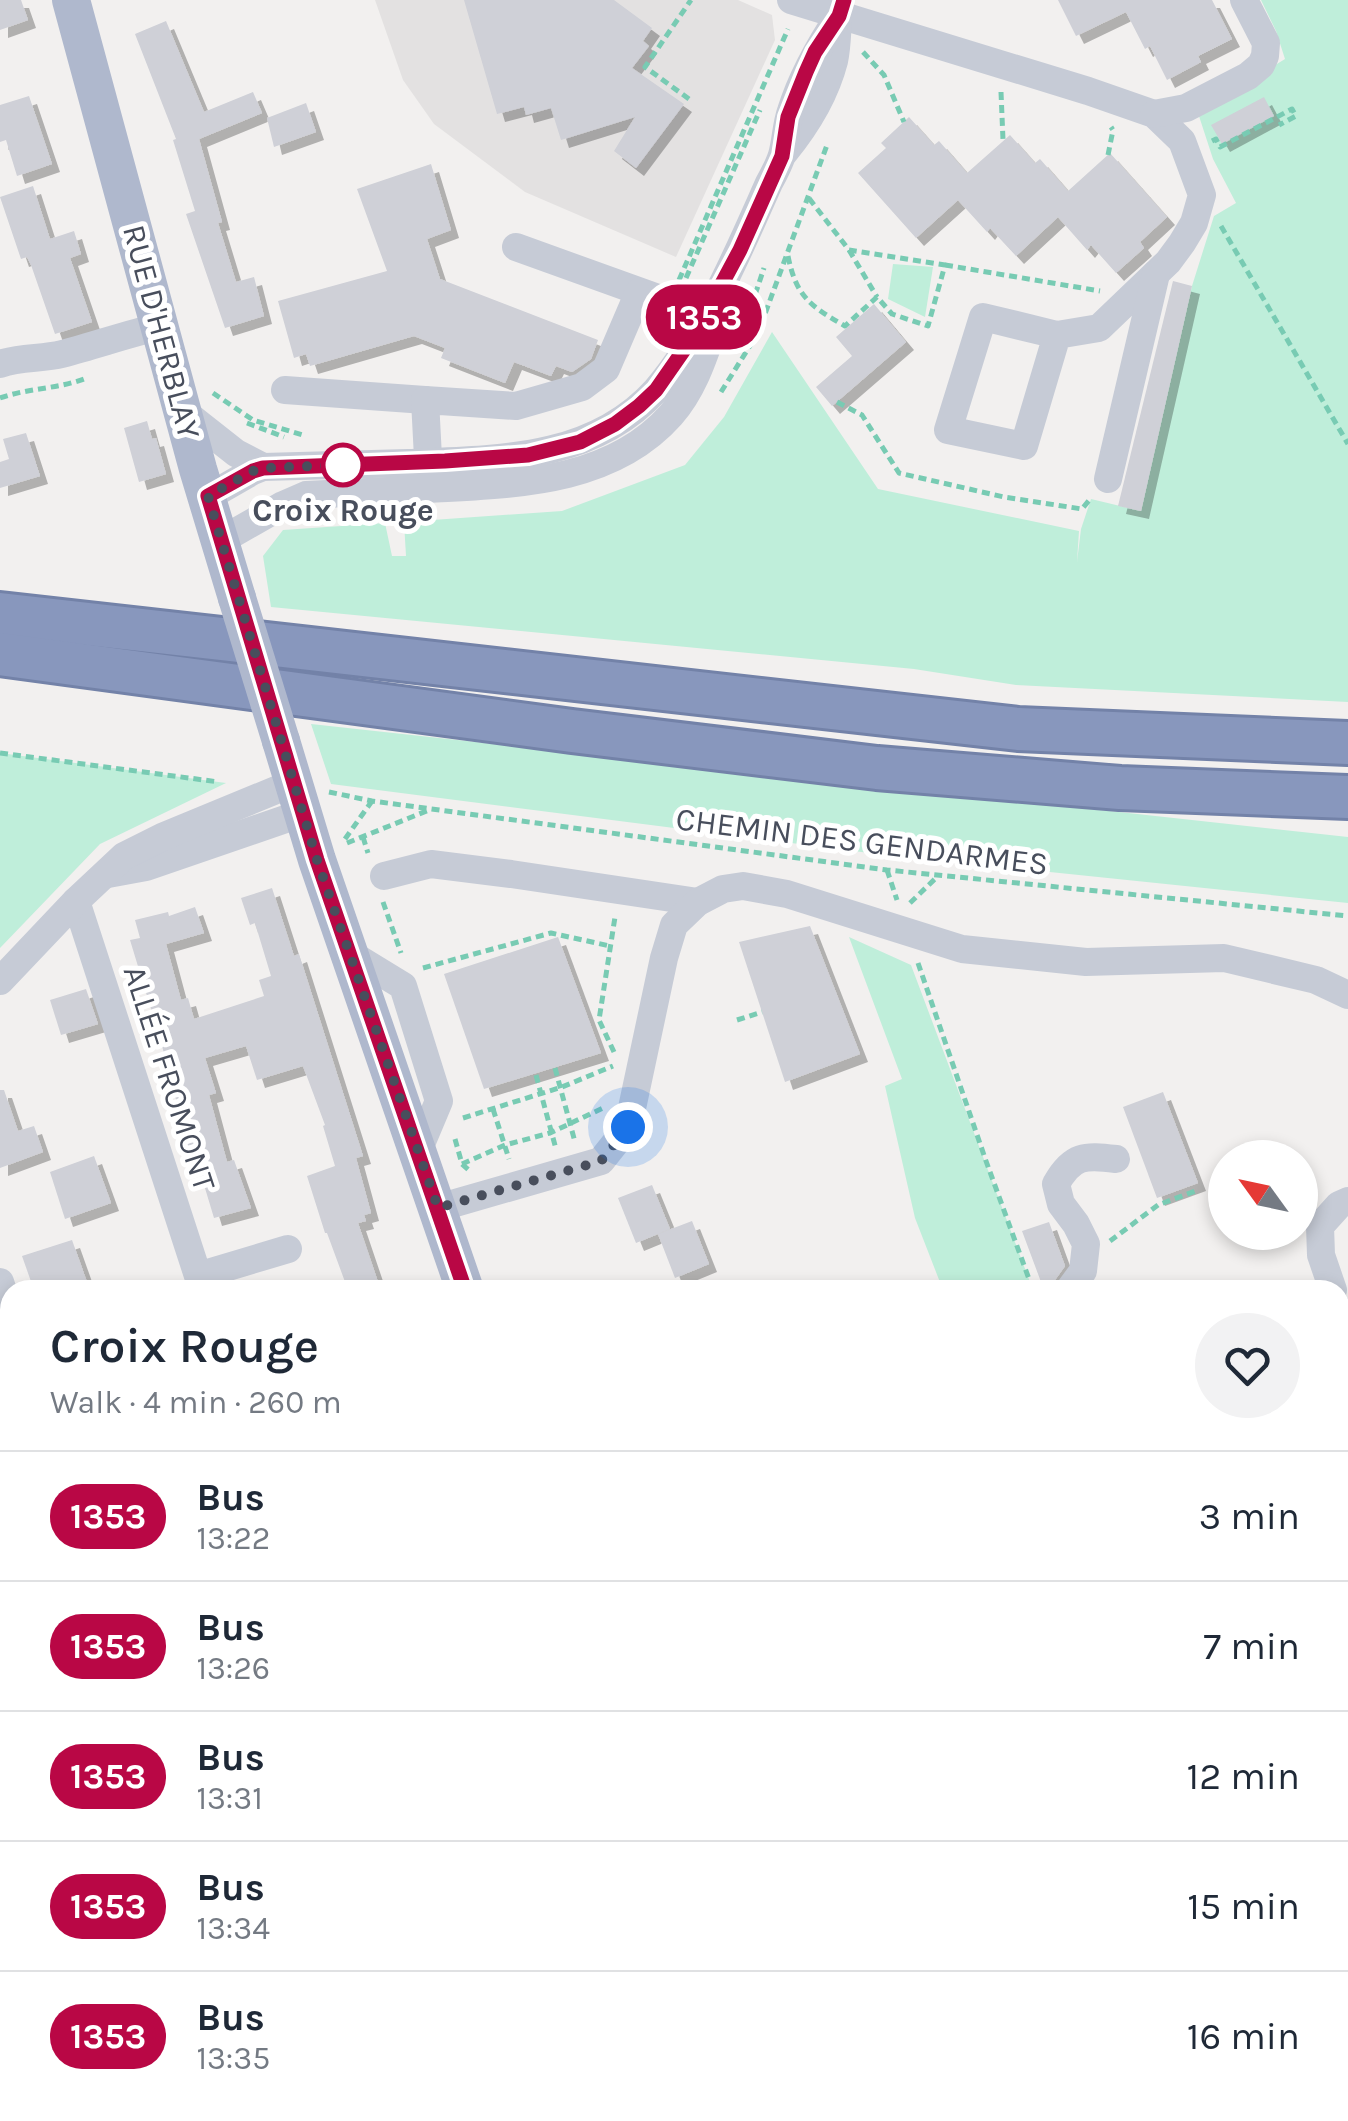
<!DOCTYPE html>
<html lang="en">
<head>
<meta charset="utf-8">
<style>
  :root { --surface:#fff; --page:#f2f2f3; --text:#1f2937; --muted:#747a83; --line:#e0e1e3 }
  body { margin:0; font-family:Karla,sans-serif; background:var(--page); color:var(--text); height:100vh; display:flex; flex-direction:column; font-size:38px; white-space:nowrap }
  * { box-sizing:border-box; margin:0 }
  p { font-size:32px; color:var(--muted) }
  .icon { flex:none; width:55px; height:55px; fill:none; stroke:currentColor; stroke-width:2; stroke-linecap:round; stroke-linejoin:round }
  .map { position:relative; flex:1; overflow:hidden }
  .panel { position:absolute; left:0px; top:1280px; width:1350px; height:842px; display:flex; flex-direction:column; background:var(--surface); border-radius:30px 30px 0 0; box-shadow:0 5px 15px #0003 }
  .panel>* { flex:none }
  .badge { padding:0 20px; border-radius:32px; font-size:35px; line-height:65px }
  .needle { width:65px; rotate:303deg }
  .controls { position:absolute; left:1208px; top:1140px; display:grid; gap:20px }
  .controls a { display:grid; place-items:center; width:110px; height:110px; border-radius:50%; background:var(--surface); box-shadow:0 5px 15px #0003; font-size:50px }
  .you { position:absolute; width:50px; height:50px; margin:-25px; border:8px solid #fff; border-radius:50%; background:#1a73e8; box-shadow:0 0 0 15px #1a73e833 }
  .map>.badge { position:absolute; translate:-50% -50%; box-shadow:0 0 0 5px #fff }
  .round { display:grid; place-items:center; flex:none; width:105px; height:105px; border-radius:52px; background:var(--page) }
  .overview { display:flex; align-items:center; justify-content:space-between; height:170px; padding:0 50px }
  h1 { font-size:48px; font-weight:600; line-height:75px }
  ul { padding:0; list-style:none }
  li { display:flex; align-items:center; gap:30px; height:130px; padding:0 50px; border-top:2px solid var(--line) }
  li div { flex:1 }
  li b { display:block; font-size:38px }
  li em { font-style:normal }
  li .badge { min-width:110px; font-weight:700; text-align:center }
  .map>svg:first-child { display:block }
</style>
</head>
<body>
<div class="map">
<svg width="1348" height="2121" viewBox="0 0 1348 2121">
  <defs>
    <filter id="shadow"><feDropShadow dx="8" dy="8" stdDeviation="0" flood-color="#0004"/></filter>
  </defs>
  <rect width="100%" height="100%" fill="#f2f0ef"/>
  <g fill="#e3e1e1">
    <path d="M375 0H738L772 15 775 40 676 257 525 192 434 124 403 80Z"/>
    <path d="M916 2113V2112L1126 2113 1101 2121H919Z"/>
  </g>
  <g fill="#bfeeda">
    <path d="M1261 0H1348V702L1016 685 914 669 271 607 263 556 283 530 385 523 392 556H406L404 522 562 511 685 465 724 417 772 332 878 489 1079 531 1077 562 1081 529 1091 499 1141 511 1192 286 1214 216 1236 203 1213 159 1198 113 1285 59 1276 31Z"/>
    <path d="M893 264 933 267 925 317 888 299Z"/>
    <path d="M311 724 1348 837V903L885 855 331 784Z"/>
    <path d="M0 753 226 783 100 844 0 948Z"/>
    <path d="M849 937 911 965 1033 1290H943L915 1218 885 1086 902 1079Z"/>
  </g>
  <g fill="#cfd0d7" filter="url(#shadow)">
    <path d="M0 0H21L28 20 0 30Z"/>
    <path d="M464 0H614L652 28 643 41 649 46 632 68 684 104 636 168 614 151 635 117 561 140 551 108 526 115 524 107 497 114Z"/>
    <path d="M1058 0H1212L1232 39 1198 56 1201 62 1167 80 1150 46 1145 49 1126 12 1076 36Z"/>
    <path d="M166 21 204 112 253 92 262 113 199 139 222 222 218 223 236 282 254 277 264 316 225 328 186 214 195 211 173 140 176 139 135 34Z"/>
    <path d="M29 96 52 164 17 176 6 140 0 142V105Z"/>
    <path d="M1264 97 1274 116 1222 144 1211 125Z"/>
    <path d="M306 103 316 132 274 147 267 118Z"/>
    <path d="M909 117 934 145 939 141 967 173 1010 135 1035 163 1040 159 1068 191 1110 153 1167 217 1140 242 1144 248 1116 273 1091 245 1087 250 1058 217 1016 256 990 228 987 232 958 200 916 238 858 173 886 148 881 143Z"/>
    <path d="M431 164 451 230 427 239 440 279 598 340 591 359 572 372 556 366 551 376 514 362 505 383 441 358 445 348 414 336 310 366 306 354 294 358 278 301 387 271 357 189Z"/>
    <path d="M33 186 50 239 74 231 81 254 70 258 92 322 55 334 31 265 27 257 21 259 0 197Z"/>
    <path d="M1173 281 1192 286 1141 511 1118 506Z"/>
    <path d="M874 304 906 342 832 406 816 387 852 356 836 337Z"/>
    <path d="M147 421 152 439 156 438 166 474 139 482 124 428Z"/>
    <path d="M26 433 40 476 0 488V462L9 459 3 439Z"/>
    <path d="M272 888 294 956 299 954 363 1156 356 1158 371 1213 364 1215 366 1221 358 1223 379 1285 366 1290H348L327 1233H325L307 1176 335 1166 323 1126 325 1125 303 1066 257 1080 246 1046 205 1058 216 1093 209 1095 227 1162 234 1160 251 1208 214 1218 192 1145 188 1146 161 1042 130 940 140 938 135 920 168 912 169 916 195 907 204 933 166 944 181 1000 188 998 194 1019 264 996 259 980 271 976 255 923 250 925 241 898Z"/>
    <path d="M810 926 860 1054 785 1082 739 942Z"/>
    <path d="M558 937 601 1053 484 1089 444 974Z"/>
    <path d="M86 989 98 1024 61 1035 50 1000Z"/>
    <path d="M0 1090H4L18 1131 34 1126 43 1152 0 1168Z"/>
    <path d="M1163 1092 1198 1183 1157 1198 1123 1107Z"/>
    <path d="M94 1156 111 1203 65 1219 50 1172Z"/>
    <path d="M652 1185 670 1229 636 1243 618 1198Z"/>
    <path d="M692 1221 709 1264 675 1278 658 1234Z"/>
    <path d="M1049 1222 1065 1266 1055 1280 1052 1290H1044L1022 1231Z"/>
    <path d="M72 1240 88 1285 73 1290H34L22 1256Z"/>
  </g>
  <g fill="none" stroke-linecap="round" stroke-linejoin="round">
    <defs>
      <g id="highway">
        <path d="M0 614 1018 729 1348 743"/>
        <path d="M0 654 572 731 877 768 1120 788 1348 797"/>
      </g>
    </defs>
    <use href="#highway" stroke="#7382a8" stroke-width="48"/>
    <g stroke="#78cbb3" stroke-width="5" stroke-dasharray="8 5" stroke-linecap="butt">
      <path d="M863 52 884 75 904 122"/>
      <path d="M1001 92 1003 140"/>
      <path d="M689 99 645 67 691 0"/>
      <path d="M1212 141 1216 139 1220 147 1292 109 1296 116 1279 125"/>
      <path d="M1108 155 1113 130 1111 127"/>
      <path d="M1221 226 1348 444"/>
      <path d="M849 250 877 297"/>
      <path d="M788 256C796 296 810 306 845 326L877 297 892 314 928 326 945 265 849 250 808 197"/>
      <path d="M945 265 1100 291"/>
      <path d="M686 278 760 110"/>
      <path d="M679 280 788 29"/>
      <path d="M747 319 764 268"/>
      <path d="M721 392 758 333 827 145"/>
      <path d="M213 393 253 420 306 436"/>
      <path d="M0 398C28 388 57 389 84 379"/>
      <path d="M837 402 862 415 899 473 1004 497 1082 509 1091 498"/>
      <path d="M247 423 284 437"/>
      <path d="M0 753 219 782"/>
      <path d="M329 792 372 801 887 870 1348 916"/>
      <path d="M363 837 368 853"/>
      <path d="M345 839 372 801"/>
      <path d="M347 843 429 810"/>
      <path d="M887 870 897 900"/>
      <path d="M383 902 401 953"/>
      <path d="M910 903 938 876"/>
      <path d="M918 963 986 1161 1033 1290"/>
      <path d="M423 968 551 933 610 946"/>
      <path d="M737 1020 762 1012"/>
      <path d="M614 1052 599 1020 615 917"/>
      <path d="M555 1068 575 1142"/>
      <path d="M536 1075 556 1149"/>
      <path d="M493 1109 509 1159"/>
      <path d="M463 1118 562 1087 613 1066"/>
      <path d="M455 1139 462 1164 471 1172"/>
      <path d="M462 1164 505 1145 550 1133 603 1108"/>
      <path d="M1110 1241 1158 1205 1198 1190"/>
      <path d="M1340 1727 1348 1724"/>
      <path d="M672 2112 676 2121"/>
      <path d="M1168 2112 1171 2121"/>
      <path d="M193 2121H202"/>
    </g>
    <g stroke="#c6cbd6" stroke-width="28">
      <path d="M791 0 1088 91 1154 114 1182 141 1202 195 1194 223 1182 243 1168 262 1099 328 1057 335 1024 446 948 430 983 317 1057 335"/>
      <path d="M1154 114 1186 108 1248 76 1261 65 1265 56 1266 43 1244 0"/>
      <path d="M784 153C806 126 825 96 834 61 837 48 837 34 838 20"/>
      <path d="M516 247 705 315"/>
      <path d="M0 364C20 357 42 359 62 354 96 345 128 334 161 326"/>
      <path d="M285 390 425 400"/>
      <path d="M184 412 236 453 263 467"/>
      <path d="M429 477 425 400 516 406 582 387 606 369 639 292"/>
      <path d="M1108 479 1156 274"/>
      <path d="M208 497 253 471 263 467C311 466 360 464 408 463 496 459 592 461 656 390 703 336 740 248 769 183 774 174 779 165 782 155 786 141 786 125 791 111 802 76 819 46 839 16"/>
      <path d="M220 541 283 505 306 495C347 493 387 491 428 489 513 484 610 484 671 415 695 388 705 352 717 319"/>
      <path d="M108 874 146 867 303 813"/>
      <path d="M384 876 431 864 511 874 698 902"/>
      <path d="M76 901 198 1276 288 1249"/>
      <path d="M349 953 403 986 439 1101 418 1151"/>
      <path d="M0 981 76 901 124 856 162 837 293 783"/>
      <path d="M438 1208 601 1161 628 1127 664 958 674 925 698 902 723 889 743 886 787 894 962 949 1086 962 1224 958 1316 980 1348 995"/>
      <path d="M0 1282 10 1312"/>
      <path d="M1069 1290 1083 1271 1086 1244 1076 1224 1061 1204 1056 1184C1072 1155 1085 1155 1116 1159"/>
      <path d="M1333 1290 1321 1255 1320 1226 1339 1205 1348 1201"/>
      <path d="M1340 1310 1348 1333"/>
      <path d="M1340 1766 1348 1785"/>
      <path d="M0 1872 10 1868"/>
      <path d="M0 2032 10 2061"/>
      <path d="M27 2112 30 2121"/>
      <path d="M1309 2112 1313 2121"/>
      <path d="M270 2121 295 2112"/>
      <path d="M581 2121 601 2112"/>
      <path d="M1232 2121 1257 2112"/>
    </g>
    <g stroke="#afb8cd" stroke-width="38">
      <path d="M71 0 198 469 237 598"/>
      <path d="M281 741 317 860 465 1290"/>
      <path d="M747 2112 751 2121"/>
    </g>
    <use href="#highway" stroke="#8897bd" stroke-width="42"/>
    <path stroke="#afb8cd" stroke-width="38" d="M237 598 281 741"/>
  </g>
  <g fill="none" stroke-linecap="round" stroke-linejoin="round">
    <defs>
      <path id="line" d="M465 1290 317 860 208 496 253 471 263 468 445 461 528 455 580 442 615 424 639 406 656 390 695 334 740 250 782 156 788 117 806 72 815 52 839 16 844 0"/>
    </defs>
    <use href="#line" stroke="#fff" stroke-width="22"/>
    <use href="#line" stroke="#b90745" stroke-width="15"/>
    <path stroke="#484e5c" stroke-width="10" stroke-dasharray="0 18" d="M343 465 263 468 253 471 208 496 317 860 438 1208 601 1161 628 1127"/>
  </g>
  <circle fill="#fff" stroke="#b90745" stroke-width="5" cx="343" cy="465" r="20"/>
  <g text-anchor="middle" stroke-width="10" stroke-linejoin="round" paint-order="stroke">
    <g font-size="32" fill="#484e5c" stroke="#fff">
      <text transform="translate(162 332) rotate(75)" y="11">RUE D'HERBLAY</text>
      <text transform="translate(862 841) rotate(7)" y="11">CHEMIN DES GENDARMES</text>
      <text transform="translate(170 1078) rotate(72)" y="11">ALLÉE FROMONT</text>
    </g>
    <g font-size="32" font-weight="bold" fill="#484e5c" stroke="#fff">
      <text x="343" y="521">Croix Rouge</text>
    </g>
  </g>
</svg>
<div class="controls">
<a><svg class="needle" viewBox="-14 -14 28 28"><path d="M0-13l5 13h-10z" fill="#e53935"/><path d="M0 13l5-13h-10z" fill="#747a83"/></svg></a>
</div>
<div class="you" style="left:628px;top:1127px"></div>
<b class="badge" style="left:704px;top:317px;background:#b90745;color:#fff">1353</b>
<section class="panel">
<div class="overview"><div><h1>Croix Rouge</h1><p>Walk · 4 min · 260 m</p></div><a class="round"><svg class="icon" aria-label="heart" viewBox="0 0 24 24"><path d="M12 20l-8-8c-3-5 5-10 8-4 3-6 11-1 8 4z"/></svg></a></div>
<ul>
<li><span class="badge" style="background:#b90745;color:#fff">1353</span><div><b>Bus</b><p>13:22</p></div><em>3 min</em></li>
<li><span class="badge" style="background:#b90745;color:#fff">1353</span><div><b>Bus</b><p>13:26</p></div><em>7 min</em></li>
<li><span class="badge" style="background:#b90745;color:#fff">1353</span><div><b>Bus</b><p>13:31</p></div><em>12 min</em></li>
<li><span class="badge" style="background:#b90745;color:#fff">1353</span><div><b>Bus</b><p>13:34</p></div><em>15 min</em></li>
<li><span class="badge" style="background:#b90745;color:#fff">1353</span><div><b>Bus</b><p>13:35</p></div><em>16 min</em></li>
</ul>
</section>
</div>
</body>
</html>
